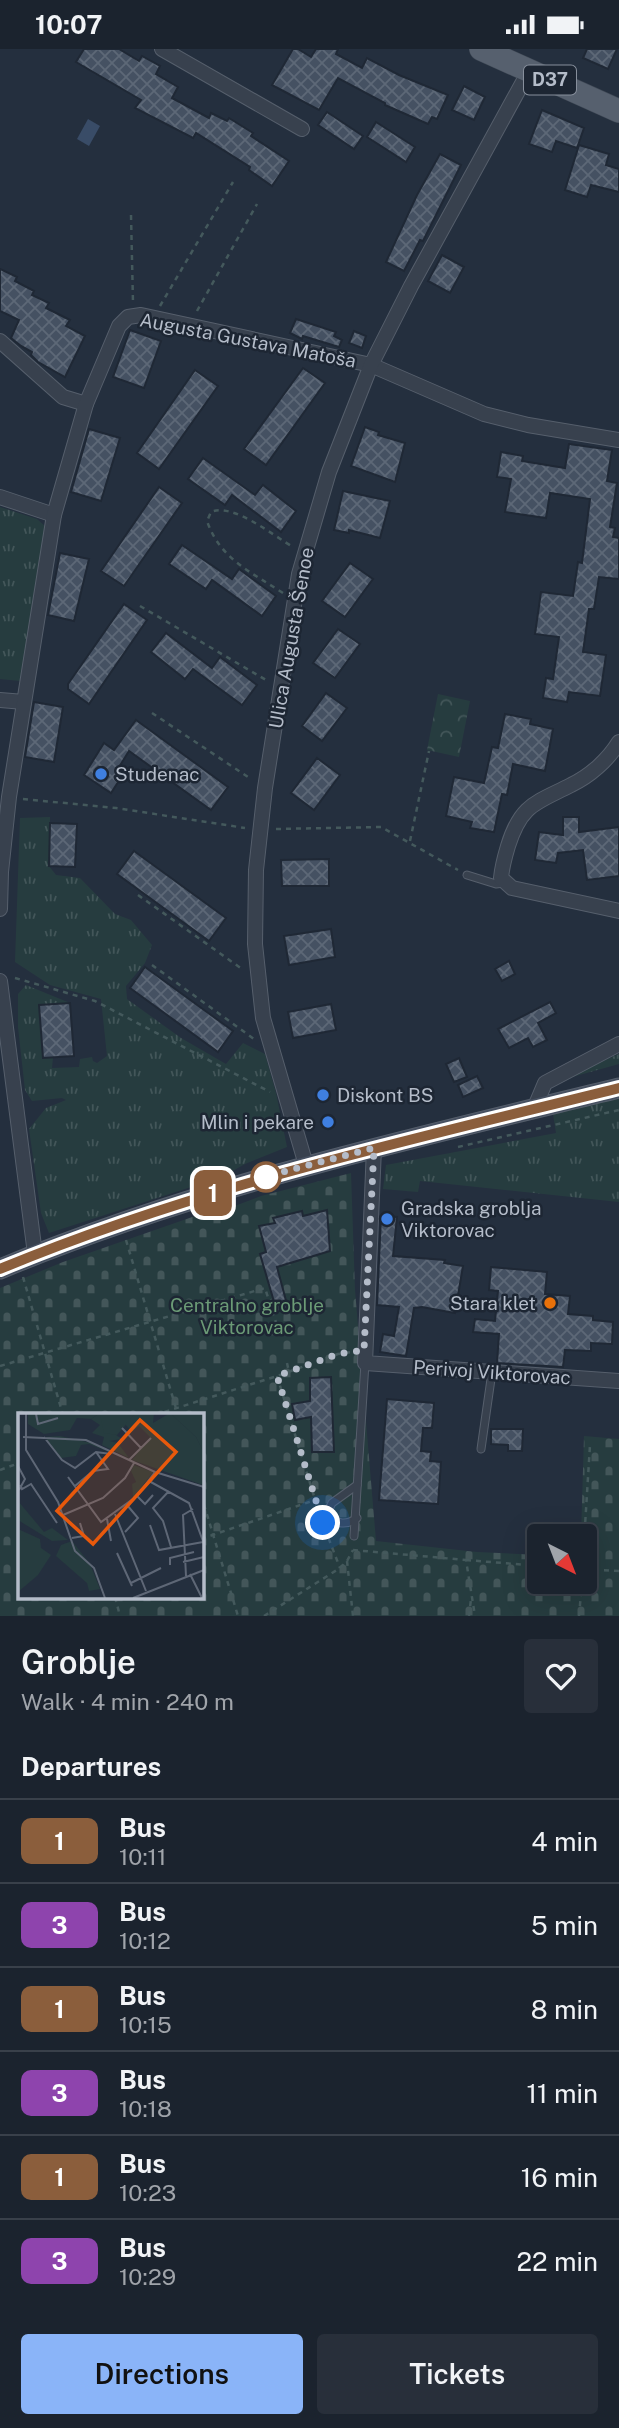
<!DOCTYPE html>
<html lang="en">
<head>
<meta charset="utf-8">
<style>
  :root { --surface:#1b232e; --page:#282f3a; --text:#f1f3f6; --muted:#a0a4aa; --line:#39404a; --accent:#8ab4f8 }
  body { margin:0; font-family:"Public Sans",sans-serif; background:var(--page); color:var(--text); height:100vh; display:flex; flex-direction:column; font-size:26px; white-space:nowrap }
  * { box-sizing:border-box; margin:0 }
  p { font-size:23px; color:var(--muted) }
  .icon { flex:none; width:38px; height:38px; fill:none; stroke:currentColor; stroke-width:2; stroke-linecap:round; stroke-linejoin:round }
  .map { position:relative; height:1567px; overflow:hidden }
  .drawer { display:flex; flex-direction:column; background:var(--surface); flex:1 }
  .drawer>* { flex:none }
  .badge { padding:0 14px; border-radius:10px; font-size:24px; line-height:46px }
  .needle { width:46px; rotate:138deg }
  .controls { position:absolute; left:527px; top:1475px; display:grid; gap:14px }
  .controls a { display:grid; place-items:center; width:70px; height:70px; border-radius:7px; background:var(--surface); box-shadow:0 7px 28px #0002,0 0 0 2px var(--line); font-size:35px }
  .you { position:absolute; width:35px; height:35px; margin:-18px; border:5px solid #fff; border-radius:50%; background:#1a73e8; box-shadow:0 0 0 10px #1a73e833 }
  .map>.badge { position:absolute; translate:-50% -50%; box-shadow:0 0 0 4px #fff }
  h2 { padding:0 21px; font-size:26px; line-height:63px }
  .round { display:grid; place-items:center; flex:none; width:74px; height:74px; border-radius:7px; background:var(--page) }
  .summary { display:flex; align-items:center; justify-content:space-between; height:119px; padding:0 21px }
  h1 { font-size:33px; font-weight:600; line-height:52px }
  .button { display:flex; gap:14px; margin-top:auto; padding:14px 21px }
  .button a { flex:1; height:80px; border-radius:7px; background:var(--accent); color:#111; font-size:28px; font-weight:600; line-height:80px; text-align:center }
  .button a+a { background:var(--page); color:var(--text) }
  ul { padding:0; list-style:none }
  li { display:flex; align-items:center; gap:21px; height:84px; padding:0 21px; border-top:2px solid var(--line) }
  li div { flex:1 }
  li b { display:block; font-size:26px }
  li em { font-style:normal }
  li .badge { min-width:77px; font-weight:700; text-align:center }
  .status { display:flex; justify-content:space-between; align-items:center; height:49px; padding:0 35px; background:var(--surface); direction:ltr }
  .status svg { height:19px; fill:currentColor }
  .map>svg:first-child { display:block }
</style>
</head>
<body>
<div class="status"><b>10:07</b><svg viewBox="0 0 49 12"><path d="M0 12V9h3v3zM5 12V6h3v6zM10 12V3h3v9zM15 12V0h3v12zM26 1h20v11H26zM47 4h2v5h-2z"/></svg></div>
<div class="map">
<svg width="619" height="1567" viewBox="0 0 619 1567">
  <defs>
    <pattern id="grass-tufts" width="24" height="20" patternUnits="userSpaceOnUse" patternTransform="scale(1.75)"><rect width="24" height="20" fill="#263c3f"/><path d="M3 7l-1-3M5 7V3M7 7l1-3M15 17l-1-3M17 17v-4M19 17l1-3" fill="none" stroke="#435659"/></pattern>
    <pattern id="forest-crowns" width="20" height="18" patternUnits="userSpaceOnUse" patternTransform="scale(1.75)"><rect width="20" height="18" fill="#263c3f"/><path d="M2 6a3 3 0 1 1 6 0M12 15a3 3 0 1 1 6 0" fill="none" stroke="#435659"/></pattern>
    <pattern id="cemetery-stones" width="16" height="16" patternUnits="userSpaceOnUse" patternTransform="scale(1.75)"><rect width="16" height="16" fill="#263c3f"/><path d="M2 7V4a2 2 0 0 1 4 0v3zM10 15v-3a2 2 0 0 1 4 0v3z" fill="#435659"/></pattern>
    <pattern id="building-cross-hatch" width="8" height="8" patternUnits="userSpaceOnUse" patternTransform="scale(1.75)"><rect width="8" height="8" fill="#455162"/><path d="M0 0l8 8M0 8l8-8" fill="none" stroke="#5d6877"/></pattern>
  </defs>
  <rect width="100%" height="100%" fill="#242f3e"/>
  <g fill="url(#grass-tufts)">
    <path d="M0 458 37 470 47 479 20 632 0 630Z"/>
    <path d="M50 768 49 817 56 826 80 829 115 865 131 871 152 896 145 914 126 937 127 950 181 989 226 1015 243 994 265 1005 276 1044 287 1098 245 1115 222 1128 49 1184 41 1164 29 1080 46 1059 66 1051 62 1049 32 1052 25 1041 18 978V945L26 936 70 954 39 957 43 1009 53 1008 52 1019 79 1018 80 1010 92 1008 93 1012 97 1014 107 1007 101 950 50 936 15 913 20 769Z"/>
    <path d="M619 1005V1015L565 1030 612 1008Z"/>
    <path d="M619 1048V1153L420 1132 418 1143 383 1140 386 1116 556 1084 553 1065Z"/>
  </g>
  <path fill="url(#forest-crowns)" d="M438 645 470 652 459 708 427 701Z"/>
  <path fill="url(#cemetery-stones)" fill-rule="evenodd" d="M351 1124 355 1241 376 1492 477 1503 539 1506V1533H584V1488L581 1487 584 1387 619 1390V1567H0V1239L63 1213 221 1158H232L261 1147ZM19 1366H201V1548H19Z"/>
  <path fill="#394c67" d="M88 70 100 77 89 97 77 90Z"/>
  <g fill="url(#building-cross-hatch)" stroke="#1f2835" stroke-width="2">
    <path d="M84 0H119L139 12 142 7 160 17 156 25 178 38 172 49 209 69 211 64 227 72 229 69 253 84 251 87 289 112 272 137 249 121 250 118 196 84 193 89 135 59 141 51 76 13Z"/>
    <path d="M293 0H298L311 8 316 0H338L336 5 362 19 367 9 399 26 448 46 437 70 432 68 428 75 385 56V54L338 29 319 61 272 36Z"/>
    <path d="M587 0H617L608 20 583 9Z"/>
    <path d="M464 37 485 48 474 71 452 61Z"/>
    <path d="M542 61 584 79 577 99 556 92 552 103 529 95Z"/>
    <path d="M327 63 363 87 354 100 318 76Z"/>
    <path d="M376 73 415 98 406 113 367 88Z"/>
    <path d="M579 96 609 105 606 116 619 120V143L591 136 587 148 565 141Z"/>
    <path d="M440 105 461 116 423 192 420 191 404 222 386 213 417 146Z"/>
    <path d="M442 206 464 218 450 244 428 232Z"/>
    <path d="M0 220 17 228 15 232 34 242 32 246 49 254 46 259 70 271 66 277 85 287 65 328 38 313 31 306 32 303 21 297 11 289 19 271 0 262Z"/>
    <path d="M296 270 336 283 334 287 342 291 339 298 303 287 302 290 290 284Z"/>
    <path d="M130 281 161 292 144 339 113 328Z"/>
    <path d="M354 282 366 287 362 299 349 294Z"/>
    <path d="M303 319 325 334 266 416 244 400Z"/>
    <path d="M195 321 218 337 159 420 137 404Z"/>
    <path d="M365 378 379 383 378 386 405 394 395 433 351 417Z"/>
    <path d="M89 380 120 389 101 452 71 443Z"/>
    <path d="M569 395 612 401 607 432 617 434 610 478 615 479 613 488 619 489V530L599 528 594 560H589L583 603 606 606 600 647 569 643 567 653 543 649 546 629 553 630 559 588 535 585 541 543 573 547 578 513 582 514 590 450 550 444 546 469 505 463 511 430 497 428 501 403 523 407 522 412 565 419Z"/>
    <path d="M203 409 255 446 263 436 296 462 281 483 232 446 225 456 188 430Z"/>
    <path d="M159 438 182 454 124 537 101 522Z"/>
    <path d="M343 442 390 452 380 489 349 481V484L334 481Z"/>
    <path d="M182 496 232 530 239 520 276 547 262 567 212 531 206 540 169 515Z"/>
    <path d="M60 504 89 510 74 572 48 566Z"/>
    <path d="M350 514 373 530 345 568 322 552Z"/>
    <path d="M124 555 147 571 89 655 68 640V635Z"/>
    <path d="M338 580 360 595 335 629 313 614Z"/>
    <path d="M166 584 212 619 220 608 257 636 242 656 193 620 185 630 151 603Z"/>
    <path d="M326 644 347 659 322 692 302 677Z"/>
    <path d="M34 653 63 658 54 713 25 708Z"/>
    <path d="M505 665 531 670 530 675 553 680 545 722 513 715 507 746 502 745 494 783 470 779 472 773 446 767 454 728 484 734 492 698 498 699Z"/>
    <path d="M136 671 228 738 211 761 129 702 116 723 122 727 111 744 84 726 104 694 114 701Z"/>
    <path d="M317 709 340 726 314 761 291 744Z"/>
    <path d="M563 768H579V783L619 778V827L587 831 583 801 558 804 556 814 535 811 539 783 563 786Z"/>
    <path d="M50 774 77 775 75 818 49 817Z"/>
    <path d="M134 802 226 869 209 892 117 825Z"/>
    <path d="M329 810V837H282L281 811Z"/>
    <path d="M331 880 335 908 289 916 284 887Z"/>
    <path d="M509 912 515 925 502 932 495 920Z"/>
    <path d="M145 918 233 982 218 1003 130 939Z"/>
    <path d="M550 953 556 964 538 974 547 991 533 998 528 989 509 999 498 980Z"/>
    <path d="M70 954 74 1007 43 1009 39 956Z"/>
    <path d="M331 955 336 981 293 989 288 963Z"/>
    <path d="M459 1009 467 1028 454 1033 446 1015Z"/>
    <path d="M477 1027 483 1039 463 1048 458 1036Z"/>
    <path d="M327 1161 330 1202 277 1218 288 1259 277 1263 260 1205 266 1203 259 1177 275 1174 273 1169 302 1162 303 1167Z"/>
    <path d="M381 1167 397 1168 393 1207 445 1211 444 1214 463 1217 455 1264 422 1258 414 1259 406 1307 380 1303 383 1285 394 1287 399 1258 377 1256Z"/>
    <path d="M491 1218 547 1223 545 1245 570 1247 568 1265 593 1267V1271L613 1273 612 1295 591 1294V1302L565 1301 563 1318 497 1314 499 1285 473 1283 475 1270 495 1272 498 1242 489 1241Z"/>
    <path d="M331 1328 334 1403H312L311 1368 295 1371 292 1355 310 1352V1329Z"/>
    <path d="M387 1350 434 1354 432 1379H423L421 1402 431 1403 430 1412 441 1413 438 1455 379 1451Z"/>
    <path d="M491 1380H523L522 1402H508V1396L491 1395Z"/>
  </g>
  <g fill="none" stroke-linecap="round" stroke-linejoin="round">
    <defs>
      <g id="service">
        <path d="M467 826 496 835 504 834"/>
        <path d="M481 1400 492 1323"/>
        <path d="M357 1469C346 1477 333 1476 328 1462L332 1454 357 1436"/>
        <path d="M354 1487 365 1314"/>
      </g>
      <g id="minor">
        <path d="M162 0 302 80"/>
        <path d="M0 292 63 348 86 355"/>
        <path d="M0 448 54 466"/>
        <path d="M0 651 24 653"/>
        <path d="M619 693C608 711 590 727 571 736 536 754 521 755 508 797 505 807 502 818 501 829L512 839 619 862"/>
        <path d="M0 860 1 823 9 748 54 466 86 355 119 277 128 268 141 266 371 316 484 365 528 376 619 391"/>
        <path d="M0 932 35 1205"/>
        <path d="M534 1060 545 1034 619 995"/>
        <path d="M374 1099 365 1314 619 1332"/>
        <path d="M306 1116 263 969 255 895 256 821 265 739 299 525 329 423 371 316 411 237 529 22"/>
      </g>
      <path id="secondary" d="M0 1220C199 1137 410 1090 619 1039"/>
      <path id="primary" d="M481 0 619 62"/>
    </defs>
    <use href="#service" stroke="#565f6c" stroke-width="9"/>
    <use href="#minor" stroke="#565f6c" stroke-width="16"/>
    <use href="#secondary" stroke="#565f6c" stroke-width="21"/>
    <use href="#primary" stroke="#414a57" stroke-width="24"/>
    <g stroke="#44595c" stroke-width="2.5" stroke-dasharray="5 5" stroke-linecap="butt">
      <path d="M131 166 133 254"/>
      <path d="M160 257 233 133"/>
      <path d="M197 262 257 155"/>
      <path d="M283 544C251 523 220 510 207 472L211 463C232 453 274 487 293 498"/>
      <path d="M140 557 266 631"/>
      <path d="M152 664 251 730"/>
      <path d="M23 750 116 759 245 779"/>
      <path d="M276 780 381 778 458 821"/>
      <path d="M410 792 429 702"/>
      <path d="M138 846 242 920"/>
      <path d="M152 916 254 990"/>
      <path d="M15 929 95 952 270 1043"/>
      <path d="M458 1098 619 1061"/>
      <path d="M126 1191 178 1366"/>
      <path d="M23 1228 63 1366"/>
      <path d="M287 1314 289 1323"/>
      <path d="M0 1317 265 1239 280 1286"/>
      <path d="M277 1327 317 1457"/>
      <path d="M155 1366 277 1327 338 1305 351 1303"/>
      <path d="M0 1421 19 1414"/>
      <path d="M201 1446 238 1567"/>
      <path d="M325 1480 340 1519"/>
      <path d="M201 1490 315 1451"/>
      <path d="M584 1493 590 1396"/>
      <path d="M353 1501 466 1511 475 1567"/>
      <path d="M466 1511 539 1517"/>
      <path d="M347 1512 353 1567"/>
      <path d="M584 1520 619 1522"/>
      <path d="M115 1548 120 1567"/>
      <path d="M264 1567 340 1519 347 1512 353 1501"/>
      <path d="M469 1567 471 1550"/>
      <path d="M579 1567 582 1533"/>
    </g>
    <use href="#service" stroke="#38414e" stroke-width="7"/>
    <use href="#minor" stroke="#38414e" stroke-width="14"/>
    <use href="#secondary" stroke="#465061" stroke-width="19"/>
    <use href="#primary" stroke="#56606e" stroke-width="23"/>
  </g>
  <g fill="none" stroke-linecap="round" stroke-linejoin="round">
    <defs>
      <path id="line" d="M0 1220C199 1137 410 1091 619 1039"/>
    </defs>
    <use href="#line" stroke="#fff" stroke-width="16"/>
    <use href="#line" stroke="#8b5e3c" stroke-width="10"/>
    <path stroke="#b4bcc9" stroke-width="7" stroke-dasharray="0 12.6" d="M266 1128H263L374 1099 364 1301 338 1305 277 1327 323 1474"/>
  </g>
  <g fill="#3f7fe0" stroke="#1d2633" stroke-width="2.5">
    <circle cx="101" cy="725" r="7"/>
    <circle cx="323" cy="1046" r="7"/>
    <circle cx="328" cy="1073" r="7"/>
    <circle cx="387" cy="1170" r="7"/>
  </g>
  <circle fill="#fff" stroke="#8b5e3c" stroke-width="3.5" cx="266" cy="1128" r="14"/>
  <circle fill="#e8710a" stroke="#1d2633" stroke-width="2.5" cx="550" cy="1254" r="7"/>
  <g text-anchor="middle" stroke-width="5" stroke-linejoin="round" paint-order="stroke">
    <rect fill="#1d2633" stroke="#878f9c" stroke-width="2" x="524" y="16.5" width="52" height="29" rx="5"/>
    <g font-size="18" font-weight="bold" fill="#b4bcc9">
      <text x="550" y="37">D37</text>
    </g>
    <g font-size="19" fill="#b4bcc9" stroke="#1d2633">
      <text transform="translate(248 291) rotate(11)" y="7">Augusta Gustava Matoša</text>
      <text transform="translate(291 589) rotate(-80)" y="7">Ulica Augusta Šenoe</text>
      <text transform="translate(492 1323) rotate(4)" y="7">Perivoj Viktorovac</text>
    </g>
    <g font-size="19" fill="#b4bcc9" stroke="#1d2633" text-anchor="start">
      <text x="115" y="732">Studenac</text>
      <text x="337" y="1053">Diskont BS</text>
      <text x="314" y="1080" text-anchor="end">Mlin i pekare</text>
      <text x="401" y="1166">Gradska groblja<tspan x="401" dy="22">Viktorovac</tspan></text>
      <text x="536" y="1261" text-anchor="end">Stara klet</text>
    </g>
    <g font-size="19" fill="#6b9a76" stroke="#1d2633">
      <text x="247" y="1263">Centralno groblje<tspan x="247" dy="22">Viktorovac</tspan></text>
    </g>
  </g>
  <g transform="translate(18 1364)">
    <rect width="186" height="186" fill="#242f3e"/>
    <path d="M82 0 92 18 104 26 91 28 100 30 111 45 84 32 86 24 74 20 82 12 73 6ZM42 23 78 31 96 41 71 31 63 32 58 43 43 45 27 24ZM116 52 135 59 115 85 114 71 118 69 113 58Z" fill="#263c3f"/>
    <path d="M10 0H82L73 6 59 5 52 17 26 21 10 11ZM82 0H118L99 22 86 20ZM152 0H185V38L178 24ZM0 88 26 119 34 115 50 127 34 128 0 107ZM0 116 22 126 23 135 33 142 20 162 0 179ZM54 128 72 151 82 176 71 178 69 170 38 143 43 132Z" fill="#263c3f"/>
    <path d="M118 0H136L135 10 152 0 178 24 185 38V72L114 47 132 24 121 13 114 19 107 11Z" fill="#263c3f"/>
    <path fill="none" stroke="#5e6776" stroke-width="2" d="M8 0V37L40 89 57 138 76 155 87 185M18 1 20 11 40 5M104 15 123 35M5 24 68 27 137 59 186 74M26 24 44 47 57 55 78 39 93 41M111 47 133 25M0 53 7 66 1 77M50 64 83 109 119 83 137 59M131 68 171 90 186 131M2 72 4 76 13 71 39 110M57 73 75 58 90 56 78 39M151 78 135 95 145 108 153 134M119 83 127 91 135 82M97 101 128 178M45 102 85 85 107 65 116 50M89 106 93 128M132 112 141 137 185 129M107 119 120 105 109 92M54 125 66 123 62 110M99 140 114 173M165 149 186 144M152 152V145L176 139M172 161 184 185M168 163 165 102 175 96M113 170 143 155M115 185 186 157"/>
    <path fill="#e8590c" fill-opacity="0.15" stroke="#e8590c" stroke-width="3.5" d="M122 7 158 39 75 131 39 98Z"/>
    <rect width="186" height="186" fill="none" stroke="#b4bcc9" stroke-width="3.5"/>
  </g>
</svg>
<div class="controls">
<a><svg class="needle" viewBox="-14 -14 28 28"><path d="M0-13l5 13h-10z" fill="#e53935"/><path d="M0 13l5-13h-10z" fill="#a0a4aa"/></svg></a>
</div>
<div class="you" style="left:323px;top:1474px"></div>
<b class="badge" style="left:213px;top:1144px;background:#8b5e3c;color:#fff">1</b>
</div>
<section class="drawer">
<div class="summary"><div><h1>Groblje</h1><p>Walk · 4 min · 240 m</p></div><a class="round"><svg class="icon" aria-label="heart" viewBox="0 0 24 24"><path d="M12 20l-8-8c-3-5 5-10 8-4 3-6 11-1 8 4z"/></svg></a></div>
<h2>Departures</h2>
<ul>
<li><span class="badge" style="background:#8b5e3c;color:#fff">1</span><div><b>Bus</b><p>10:11</p></div><em>4 min</em></li>
<li><span class="badge" style="background:#8e44ad;color:#fff">3</span><div><b>Bus</b><p>10:12</p></div><em>5 min</em></li>
<li><span class="badge" style="background:#8b5e3c;color:#fff">1</span><div><b>Bus</b><p>10:15</p></div><em>8 min</em></li>
<li><span class="badge" style="background:#8e44ad;color:#fff">3</span><div><b>Bus</b><p>10:18</p></div><em>11 min</em></li>
<li><span class="badge" style="background:#8b5e3c;color:#fff">1</span><div><b>Bus</b><p>10:23</p></div><em>16 min</em></li>
<li><span class="badge" style="background:#8e44ad;color:#fff">3</span><div><b>Bus</b><p>10:29</p></div><em>22 min</em></li>
</ul>
<div class="button"><a>Directions</a><a>Tickets</a></div>
</section>
</body>
</html>
